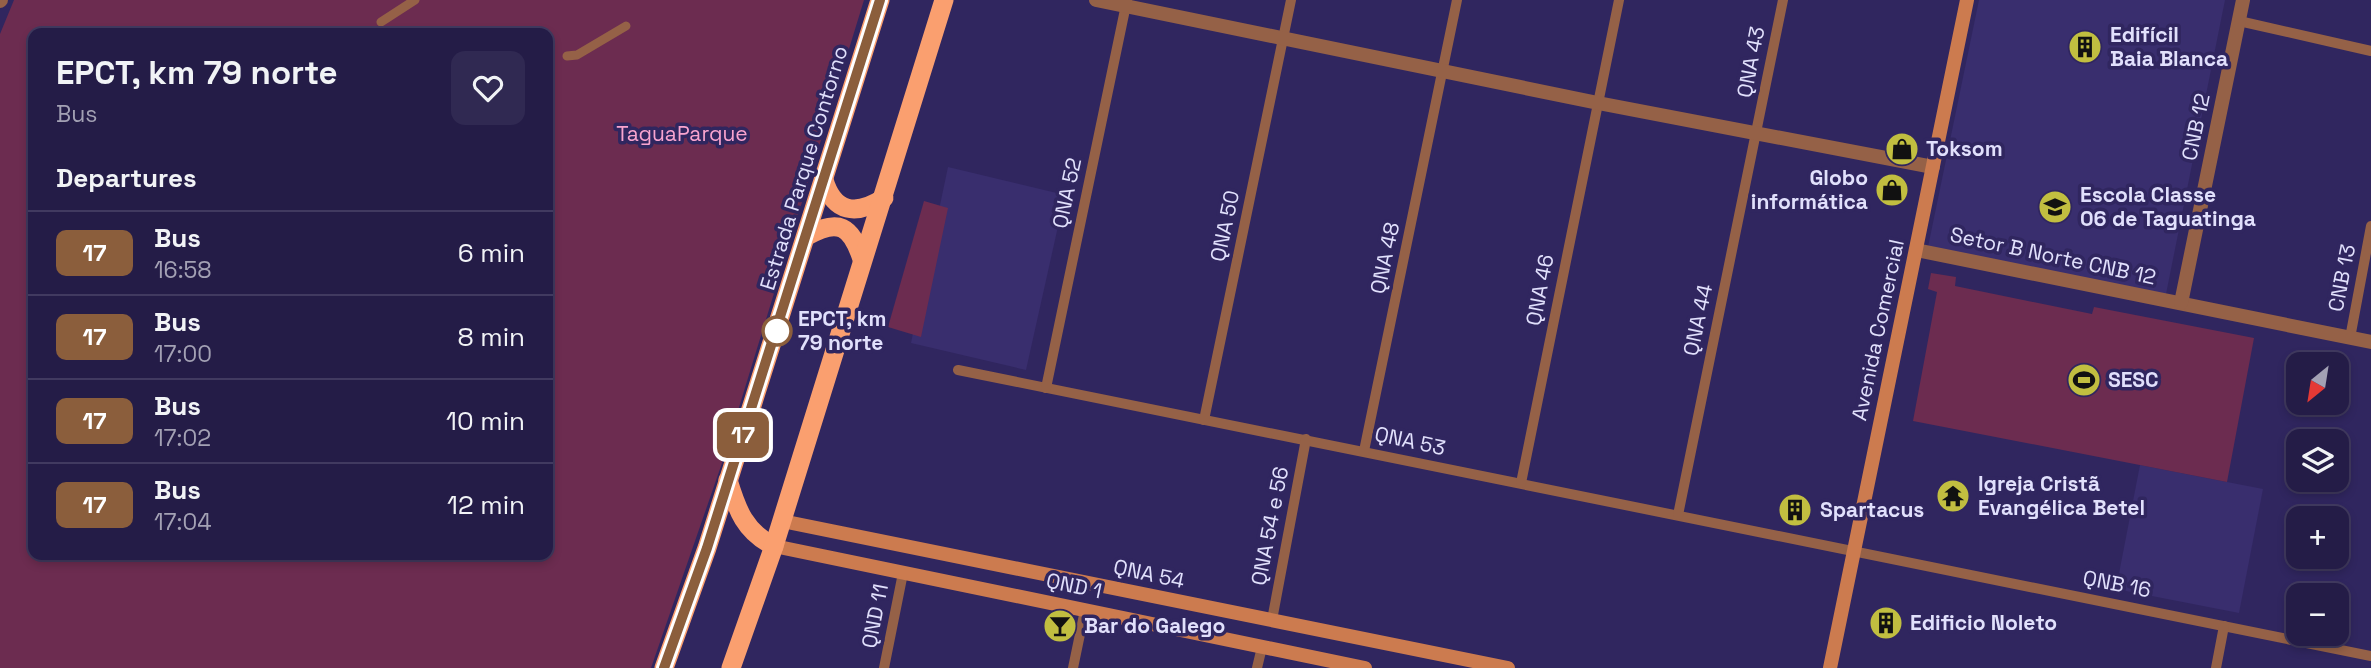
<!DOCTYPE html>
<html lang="en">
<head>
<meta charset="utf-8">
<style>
  :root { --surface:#241c47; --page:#302952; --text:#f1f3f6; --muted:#a3a1b4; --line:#413a60 }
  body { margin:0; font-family:"Space Grotesk",sans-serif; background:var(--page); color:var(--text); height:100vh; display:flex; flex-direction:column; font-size:26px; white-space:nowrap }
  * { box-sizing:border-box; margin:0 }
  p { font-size:23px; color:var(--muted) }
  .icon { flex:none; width:38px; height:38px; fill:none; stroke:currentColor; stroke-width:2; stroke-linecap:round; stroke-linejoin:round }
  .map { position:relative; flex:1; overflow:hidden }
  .side { position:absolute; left:28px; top:28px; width:525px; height:532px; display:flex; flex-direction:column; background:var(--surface); border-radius:14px; box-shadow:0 4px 10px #0003,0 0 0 2px var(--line) }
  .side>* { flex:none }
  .badge { padding:0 14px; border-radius:10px; font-size:24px; line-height:46px }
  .needle { width:46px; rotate:210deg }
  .tools { position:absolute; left:2286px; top:352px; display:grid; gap:14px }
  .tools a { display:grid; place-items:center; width:63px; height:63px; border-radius:14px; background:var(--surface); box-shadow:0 4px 10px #0003,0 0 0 2px var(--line); font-size:35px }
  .map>.badge { position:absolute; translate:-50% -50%; box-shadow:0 0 0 4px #fff }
  h2 { padding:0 28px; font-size:26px; line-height:63px }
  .round { display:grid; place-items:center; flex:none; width:74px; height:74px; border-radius:14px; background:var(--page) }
  .overview { display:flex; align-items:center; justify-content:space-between; height:119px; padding:0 28px }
  h1 { font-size:33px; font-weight:800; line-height:52px }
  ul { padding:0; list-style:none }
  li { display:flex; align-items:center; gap:21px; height:84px; padding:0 28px; border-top:2px solid var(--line) }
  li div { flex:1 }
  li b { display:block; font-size:26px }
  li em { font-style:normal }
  li .badge { min-width:77px; font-weight:700; text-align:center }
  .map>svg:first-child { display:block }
</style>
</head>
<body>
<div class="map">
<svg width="2371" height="668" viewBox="0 0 2371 668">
  <rect width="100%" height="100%" fill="#30265f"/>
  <g fill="#392e6e">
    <path d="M1979 0H2225L2166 294 1928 247Z"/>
    <path d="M948 167 1065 195 1026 370 911 343Z"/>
    <path d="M2140 465 2263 489 2239 613 2116 589Z"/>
  </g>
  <g fill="#6c2c50" fill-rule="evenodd">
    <path d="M14 0H864L721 466 651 668H0V34ZM33 33H548V555H33Z"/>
    <path d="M924 201 948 208 921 337 888 327Z"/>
    <path d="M1931 273 1956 277 1955 286 2092 314 2094 307 2254 338 2227 482 1913 421 1937 292 1928 289Z"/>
  </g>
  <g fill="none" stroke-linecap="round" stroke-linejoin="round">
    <g stroke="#956147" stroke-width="9">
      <path d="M381 22 415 0"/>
      <path d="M567 56 577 55 626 26"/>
    </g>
    <g stroke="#956147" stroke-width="10">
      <path d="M2239 21 2371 51"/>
      <path d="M2350 338 2371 226"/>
      <path d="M958 370 2371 656"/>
      <path d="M1046 388 1127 0"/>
      <path d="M1204 420 1291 0"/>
      <path d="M1364 451 1457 0"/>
      <path d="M1521 483 1619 0"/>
      <path d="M1678 515 1783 0"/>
      <path d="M1272 620 1306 439"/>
      <path d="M884 668 903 573"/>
      <path d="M1073 668 1085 610"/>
      <path d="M1257 668 1262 647"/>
      <path d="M2216 668 2224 626"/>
    </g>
    <g stroke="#956147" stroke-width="14">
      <path d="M1096 0 1598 103 1933 167"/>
      <path d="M0 1 1 0"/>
      <path d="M1916 250 2371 342"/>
      <path d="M2181 303 2243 0"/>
    </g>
    <g stroke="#cc7b4f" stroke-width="14">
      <path d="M782 521 1508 668"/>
      <path d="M774 546 1365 668"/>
      <path d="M1830 668 1967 0"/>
    </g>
    <g stroke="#fa9f6f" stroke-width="19">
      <path d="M824 180C834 213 856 216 884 198"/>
      <path d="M807 236C839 218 851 226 862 259"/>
      <path d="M728 480C737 510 745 532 774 546"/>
      <path d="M664 668 707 548 880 0"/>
      <path d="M731 668 774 546 944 0"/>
    </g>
  </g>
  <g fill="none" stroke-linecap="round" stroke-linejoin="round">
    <defs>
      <path id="line" d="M664 668 707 548 880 0"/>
    </defs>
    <use href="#line" stroke="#fff" stroke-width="16"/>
    <use href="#line" stroke="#8b5e3c" stroke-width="10"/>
  </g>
  <defs>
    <symbol id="building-disc" viewBox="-11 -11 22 22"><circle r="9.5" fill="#c1be40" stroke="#30265f"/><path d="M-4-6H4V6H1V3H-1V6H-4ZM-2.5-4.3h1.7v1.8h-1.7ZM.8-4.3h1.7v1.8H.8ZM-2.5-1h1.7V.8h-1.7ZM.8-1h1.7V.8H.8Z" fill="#111"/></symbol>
    <symbol id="shop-disc" viewBox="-11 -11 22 22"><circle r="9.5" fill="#c1be40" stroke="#30265f"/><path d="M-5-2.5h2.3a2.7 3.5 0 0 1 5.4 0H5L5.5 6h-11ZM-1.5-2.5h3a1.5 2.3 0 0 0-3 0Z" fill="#111"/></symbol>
    <symbol id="school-disc" viewBox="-11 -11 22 22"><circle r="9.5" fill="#c1be40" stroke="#30265f"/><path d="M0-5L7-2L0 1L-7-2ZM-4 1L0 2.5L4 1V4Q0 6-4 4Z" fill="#111"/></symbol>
    <symbol id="stadium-disc" viewBox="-11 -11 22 22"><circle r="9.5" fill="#c1be40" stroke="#30265f"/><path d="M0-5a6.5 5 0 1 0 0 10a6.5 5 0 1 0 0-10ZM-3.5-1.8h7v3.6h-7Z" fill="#111"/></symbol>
    <symbol id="temple-disc" viewBox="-11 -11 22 22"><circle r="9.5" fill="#c1be40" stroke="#30265f"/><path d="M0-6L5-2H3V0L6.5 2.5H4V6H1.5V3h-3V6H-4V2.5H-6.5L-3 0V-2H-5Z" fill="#111"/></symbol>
    <symbol id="bar-disc" viewBox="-11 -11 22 22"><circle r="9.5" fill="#c1be40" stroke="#30265f"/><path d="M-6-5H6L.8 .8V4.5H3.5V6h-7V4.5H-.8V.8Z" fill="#111"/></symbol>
  </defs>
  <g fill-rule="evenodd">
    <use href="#building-disc" x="2066" y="28" width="38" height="38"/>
    <use href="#shop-disc" x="1883" y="130" width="38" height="38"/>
    <use href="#shop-disc" x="1873" y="171" width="38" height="38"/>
    <use href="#school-disc" x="2036" y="188" width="38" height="38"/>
    <use href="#stadium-disc" x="2065" y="361" width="38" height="38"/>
    <use href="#temple-disc" x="1934" y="477" width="38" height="38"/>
    <use href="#building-disc" x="1776" y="491" width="38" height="38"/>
    <use href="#building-disc" x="1867" y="604" width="38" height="38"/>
    <use href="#bar-disc" x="1041" y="607" width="38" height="38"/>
  </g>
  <circle fill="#fff" stroke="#8b5e3c" stroke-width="3.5" cx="777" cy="331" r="14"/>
  <g text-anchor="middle" stroke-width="7" stroke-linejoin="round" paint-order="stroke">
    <g font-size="21" font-weight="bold" fill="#e1e0fc" stroke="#30265f" text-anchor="start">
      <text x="2110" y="42">Edifícil<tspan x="2110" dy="24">Baia Blanca</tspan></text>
      <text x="1926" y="156">Toksom</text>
      <text x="1868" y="185" text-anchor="end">Globo<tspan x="1868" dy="24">informática</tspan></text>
      <text x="2080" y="202">Escola Classe<tspan x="2080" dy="24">06 de Taguatinga</tspan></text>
      <text x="2108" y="387">SESC</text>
      <text x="1978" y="491">Igreja Cristã<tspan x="1978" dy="24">Evangélica Betel</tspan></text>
      <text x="1820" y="517">Spartacus</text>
      <text x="1910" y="630">Edificio Noleto</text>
      <text x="1084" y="633">Bar do Galego</text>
    </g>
    <g font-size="21" fill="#e1e0fc" stroke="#30265f">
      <text transform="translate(1751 62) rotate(-79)" y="7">QNA 43</text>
      <text transform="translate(2196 127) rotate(-78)" y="7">CNB 12</text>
      <text transform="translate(804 168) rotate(-73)" y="7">Estrada Parque Contorno</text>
      <text transform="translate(1067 193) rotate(-78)" y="7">QNA 52</text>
      <text transform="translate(1225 226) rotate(-78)" y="7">QNA 50</text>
      <text transform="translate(2053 256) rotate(12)" y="7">Setor B Norte CNB 12</text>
      <text transform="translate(1385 258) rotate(-78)" y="7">QNA 48</text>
      <text transform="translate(2342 278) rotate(-79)" y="7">CNB 13</text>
      <text transform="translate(1540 290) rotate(-79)" y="7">QNA 46</text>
      <text transform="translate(1698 320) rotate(-78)" y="7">QNA 44</text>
      <text transform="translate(1878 330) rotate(-78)" y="7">Avenida Comercial</text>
      <text transform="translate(1410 441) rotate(12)" y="7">QNA 53</text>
      <text transform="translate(1270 526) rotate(-79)" y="7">QNA 54 e 56</text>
      <text transform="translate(1149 574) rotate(12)" y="7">QNA 54</text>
      <text transform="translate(2117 584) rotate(11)" y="7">QNB 16</text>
      <text transform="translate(1074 586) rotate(12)" y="7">QND 1</text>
      <text transform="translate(875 616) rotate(-79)" y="7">QND 11</text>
    </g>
    <g font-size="21" fill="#f9a4cf" stroke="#30265f">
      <text x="682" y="141">TaguaParque</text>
    </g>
    <g font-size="21" font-weight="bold" fill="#e1e0fc" stroke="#30265f" text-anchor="start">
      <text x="798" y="326">EPCT, km<tspan x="798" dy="24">79 norte</tspan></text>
    </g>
  </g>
</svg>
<div class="tools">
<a><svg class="needle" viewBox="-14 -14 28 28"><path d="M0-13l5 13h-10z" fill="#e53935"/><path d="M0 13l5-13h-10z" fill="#a3a1b4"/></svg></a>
<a><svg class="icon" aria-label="layers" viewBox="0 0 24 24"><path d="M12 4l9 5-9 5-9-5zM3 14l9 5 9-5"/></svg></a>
<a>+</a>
<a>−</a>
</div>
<b class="badge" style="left:743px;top:435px;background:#8b5e3c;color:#fff">17</b>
<section class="side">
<div class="overview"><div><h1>EPCT, km 79 norte</h1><p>Bus</p></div><a class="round"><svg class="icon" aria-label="heart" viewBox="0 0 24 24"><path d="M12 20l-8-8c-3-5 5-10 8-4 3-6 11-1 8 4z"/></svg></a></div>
<h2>Departures</h2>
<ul>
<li><span class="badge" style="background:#8b5e3c;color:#fff">17</span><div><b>Bus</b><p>16:58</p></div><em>6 min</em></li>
<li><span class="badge" style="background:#8b5e3c;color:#fff">17</span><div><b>Bus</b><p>17:00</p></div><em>8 min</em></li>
<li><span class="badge" style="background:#8b5e3c;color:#fff">17</span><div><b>Bus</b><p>17:02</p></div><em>10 min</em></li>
<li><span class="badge" style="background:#8b5e3c;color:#fff">17</span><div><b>Bus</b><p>17:04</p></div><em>12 min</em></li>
</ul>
</section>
</div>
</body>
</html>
